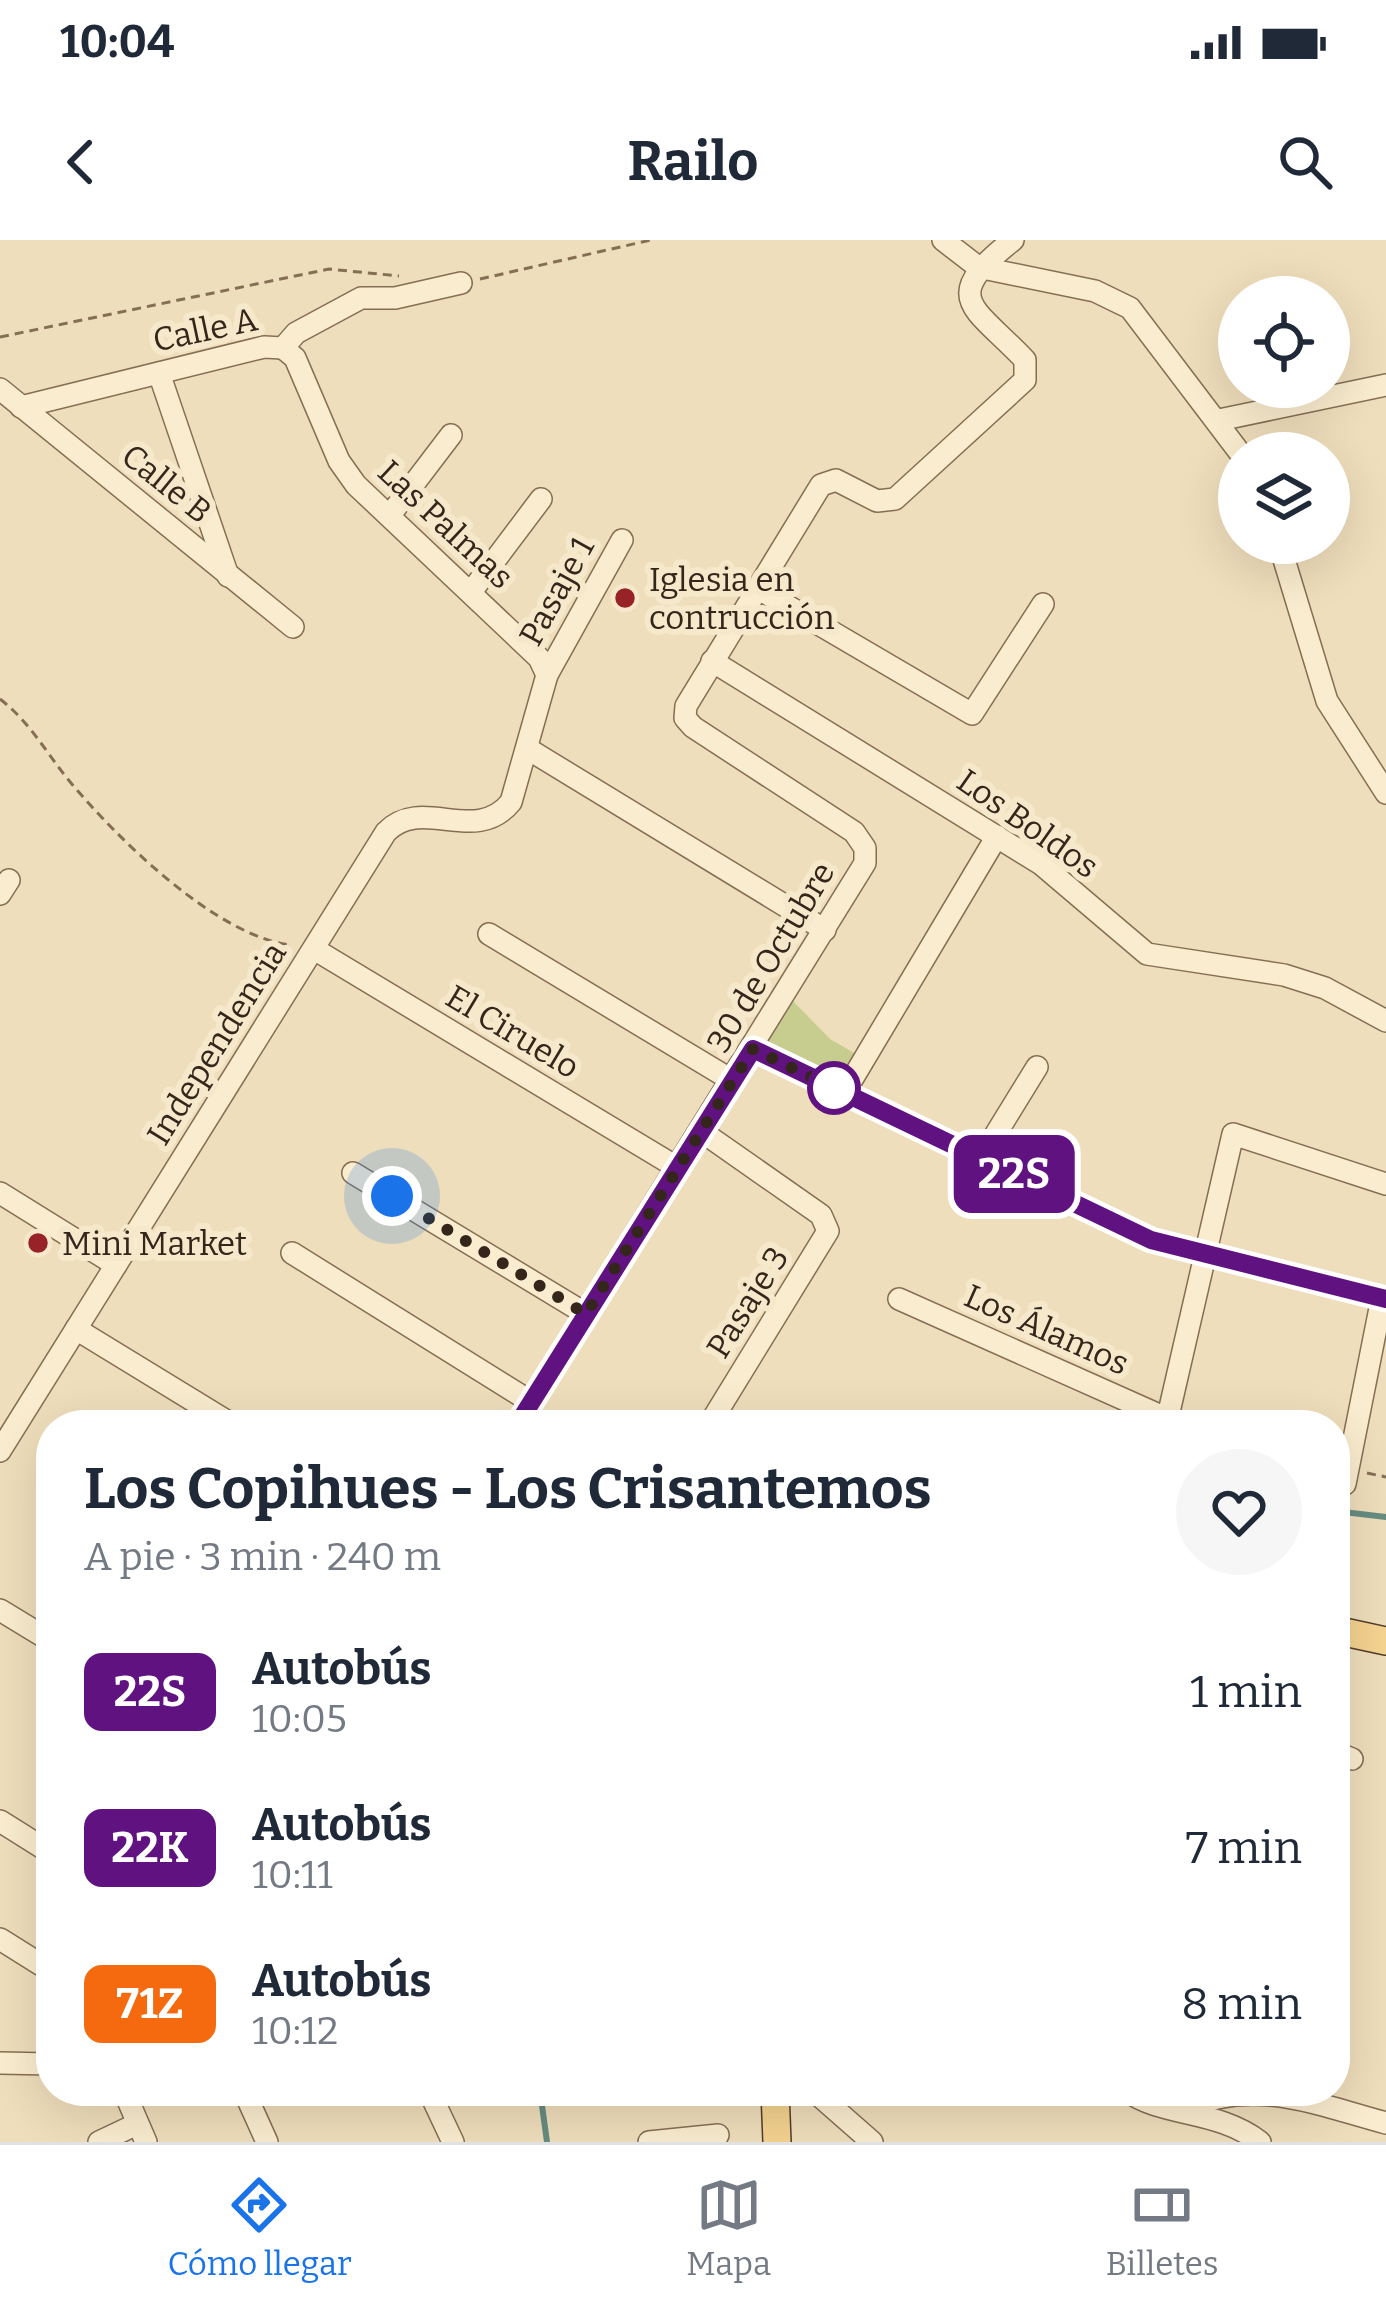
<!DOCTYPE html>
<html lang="es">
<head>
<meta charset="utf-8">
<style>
  :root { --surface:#fff; --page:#f6f6f7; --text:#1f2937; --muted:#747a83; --line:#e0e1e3; --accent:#1a73e8 }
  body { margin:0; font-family:Bitter,serif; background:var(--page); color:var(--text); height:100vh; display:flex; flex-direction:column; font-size:45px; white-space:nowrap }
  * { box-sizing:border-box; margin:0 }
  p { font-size:39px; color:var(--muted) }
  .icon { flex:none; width:66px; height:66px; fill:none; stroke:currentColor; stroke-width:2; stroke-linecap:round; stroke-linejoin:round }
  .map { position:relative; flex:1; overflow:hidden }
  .panel { position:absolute; left:36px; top:1170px; width:1314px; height:696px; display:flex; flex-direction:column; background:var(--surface); border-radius:48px; box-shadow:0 12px 48px #0002 }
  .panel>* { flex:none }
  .badge { padding:0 24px; border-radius:18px; font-size:42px; line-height:78px }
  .fabs { position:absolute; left:1218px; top:36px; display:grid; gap:24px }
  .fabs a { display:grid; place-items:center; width:132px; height:132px; border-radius:50%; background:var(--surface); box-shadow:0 12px 48px #0002; font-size:60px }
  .you { position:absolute; width:60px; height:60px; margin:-30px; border:9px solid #fff; border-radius:50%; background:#1a73e8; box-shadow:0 0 0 18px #1a73e833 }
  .map>.badge { position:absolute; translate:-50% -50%; box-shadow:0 0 0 6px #fff }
  .round { display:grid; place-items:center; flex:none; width:126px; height:126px; border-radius:63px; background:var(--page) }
  .overview { display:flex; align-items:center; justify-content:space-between; height:204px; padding:0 48px }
  h1 { font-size:57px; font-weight:700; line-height:90px }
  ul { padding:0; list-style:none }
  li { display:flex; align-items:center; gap:36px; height:156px; padding:0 48px }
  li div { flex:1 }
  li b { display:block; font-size:45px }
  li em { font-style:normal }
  li .badge { min-width:132px; font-weight:700; text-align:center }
  .status { display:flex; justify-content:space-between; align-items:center; height:84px; padding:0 60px; background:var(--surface); direction:ltr }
  .status svg { height:33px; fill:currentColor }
  header { display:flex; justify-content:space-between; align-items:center; height:156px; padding:0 48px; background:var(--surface); font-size:54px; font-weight:700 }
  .tab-bar { display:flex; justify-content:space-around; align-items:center; height:168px; border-top:3px solid var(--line); background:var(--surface); font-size:33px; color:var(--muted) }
  .tab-bar a { display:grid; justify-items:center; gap:6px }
  .tab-bar .on { color:var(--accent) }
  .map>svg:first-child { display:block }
</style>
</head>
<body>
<div class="status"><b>10:04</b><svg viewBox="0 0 49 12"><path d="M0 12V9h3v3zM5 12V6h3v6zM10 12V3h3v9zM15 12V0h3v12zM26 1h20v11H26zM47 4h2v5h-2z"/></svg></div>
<header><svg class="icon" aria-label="back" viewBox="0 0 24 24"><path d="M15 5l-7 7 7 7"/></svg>Railo<svg class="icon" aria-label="search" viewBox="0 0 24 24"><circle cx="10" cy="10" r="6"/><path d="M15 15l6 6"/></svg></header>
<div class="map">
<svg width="1386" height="1902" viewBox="0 0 1386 1902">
  <rect width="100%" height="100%" fill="#efdebb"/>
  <path fill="#c7cc8f" d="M793 761 830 799 856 814 842 848 757 808Z"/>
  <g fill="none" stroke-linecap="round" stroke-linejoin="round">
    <g stroke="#678c82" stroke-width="6">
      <path d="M824 1185 848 1179 881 1185"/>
      <path d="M1335 1271 1386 1277"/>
      <path d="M540 1851 547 1902"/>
    </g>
    <defs>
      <g id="minor">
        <path d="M943 0 978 27 1095 51 1130 68 1240 213"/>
        <path d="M283 108 295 118 339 221 356 245 539 418 547 435"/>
        <path d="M283 108 296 93 361 58H395L461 43"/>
        <path d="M159 133 228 336"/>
        <path d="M0 149 293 387"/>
        <path d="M21 167 264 107 283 108"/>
        <path d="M1219 180 1386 145"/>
        <path d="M390 275 451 195"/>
        <path d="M1279 303 1327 461 1386 553"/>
        <path d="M757 348 972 474 1043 364"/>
        <path d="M471 352 541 259"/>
        <path d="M712 421 1041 624 1147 714 1284 735 1325 748 1386 781"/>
        <path d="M528 509 825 690"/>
        <path d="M0 654 9 640"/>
        <path d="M489 694 733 841"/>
        <path d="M314 709 678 928"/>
        <path d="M753 809 1151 1000 1386 1059"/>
        <path d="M844 853 997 596"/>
        <path d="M701 891 821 975 828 991 709 1185"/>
        <path d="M981 918 1037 827"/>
        <path d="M353 933 586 1074"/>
        <path d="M0 953 116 1025"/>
        <path d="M292 1013 531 1162"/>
        <path d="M899 1059 1168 1179"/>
        <path d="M76 1089 233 1185"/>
        <path d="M517 1185 865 623V608L854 592 693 487 685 478 686 466 821 245 836 240 877 261 895 259 1025 140V120C973 65 938 59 1013 0"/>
        <path d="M1166 1185 1233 894 1386 944"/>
        <path d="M0 1211 386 592C422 555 475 606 511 562L547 435 622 300"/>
        <path d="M1335 1242 1345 1244 1382 1058"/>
        <path d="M0 1370 51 1401"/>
        <path d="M1335 1512 1352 1519"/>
        <path d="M0 1581 51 1613"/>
        <path d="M0 1699 51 1731"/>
        <path d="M0 1823 51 1824"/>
        <path d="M124 1851 146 1902"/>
        <path d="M244 1851 267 1902"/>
        <path d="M429 1851 453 1902"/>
        <path d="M814 1851 872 1902"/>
        <path d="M1127 1851C1163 1877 1217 1869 1260 1902"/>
        <path d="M1184 1869C1254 1837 1316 1864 1386 1883"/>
        <path d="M99 1902 137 1884"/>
        <path d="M649 1902 718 1895"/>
      </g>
      <g id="major">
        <path d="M1335 1390 1386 1401"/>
        <path d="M775 1851 777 1902"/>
      </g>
    </defs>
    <use href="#minor" stroke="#866e55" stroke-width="24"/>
    <use href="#major" stroke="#533c2a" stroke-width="30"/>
    <g stroke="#866e55" stroke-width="3" stroke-dasharray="9 6" stroke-linecap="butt">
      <path d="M480 39 651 0"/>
      <path d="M0 97 329 29 399 36"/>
      <path d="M0 459C31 483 46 513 71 543 118 599 215 695 290 705"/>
      <path d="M1367 1233 1386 1237"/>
    </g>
    <use href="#minor" stroke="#faecce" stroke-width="21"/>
    <use href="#major" stroke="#f5d390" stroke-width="27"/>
  </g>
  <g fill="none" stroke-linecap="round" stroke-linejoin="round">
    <defs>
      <path id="line" d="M517 1185 753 809 1151 1000 1386 1059"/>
    </defs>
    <use href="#line" stroke="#fff" stroke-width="27"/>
    <use href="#line" stroke="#5f1280" stroke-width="18"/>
    <path stroke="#34261a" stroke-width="12" stroke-dasharray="0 21.6" d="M392 956 586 1074 753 809 844 853 834 848"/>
  </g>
  <g fill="#972326" stroke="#f6e9cb" stroke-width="4.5">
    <circle cx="625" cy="358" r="12"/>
    <circle cx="38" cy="1003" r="12"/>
  </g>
  <circle fill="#fff" stroke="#5f1280" stroke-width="6" cx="834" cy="848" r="24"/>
  <g text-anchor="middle" stroke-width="12" stroke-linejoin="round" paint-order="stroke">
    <g font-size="33" fill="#34261a" stroke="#f6e9cb">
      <text transform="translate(205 89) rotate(-12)" y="12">Calle A</text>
      <text transform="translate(167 243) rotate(39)" y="12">Calle B</text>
      <text transform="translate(446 284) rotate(43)" y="12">Las Palmas</text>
      <text transform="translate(556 351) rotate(-61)" y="12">Pasaje 1</text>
      <text transform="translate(1028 583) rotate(35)" y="12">Los Boldos</text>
      <text transform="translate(770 717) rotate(-59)" y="12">30 de Octubre</text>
      <text transform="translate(513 791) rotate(31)" y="12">El Ciruelo</text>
      <text transform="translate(216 803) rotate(-58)" y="12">Independencia</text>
      <text transform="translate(747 1062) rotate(-58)" y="12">Pasaje 3</text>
      <text transform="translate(1047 1089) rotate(24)" y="12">Los Álamos</text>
    </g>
    <g font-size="33" fill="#34261a" stroke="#f6e9cb" text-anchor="start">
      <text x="649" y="351">Iglesia en<tspan x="649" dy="38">contrucción</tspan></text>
      <text x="62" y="1015">Mini Market</text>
    </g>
  </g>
</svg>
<div class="fabs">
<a><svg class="icon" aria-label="locate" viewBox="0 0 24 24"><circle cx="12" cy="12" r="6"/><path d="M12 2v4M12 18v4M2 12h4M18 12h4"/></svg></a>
<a><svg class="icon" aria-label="layers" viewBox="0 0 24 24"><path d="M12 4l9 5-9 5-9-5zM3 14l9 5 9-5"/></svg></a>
</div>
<div class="you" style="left:392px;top:956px"></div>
<b class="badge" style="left:1014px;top:934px;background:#5f1280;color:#fff">22S</b>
<section class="panel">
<div class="overview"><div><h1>Los Copihues - Los Crisantemos</h1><p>A pie · 3 min · 240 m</p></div><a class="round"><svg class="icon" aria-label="heart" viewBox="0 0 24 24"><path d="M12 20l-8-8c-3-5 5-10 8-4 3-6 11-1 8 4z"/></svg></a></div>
<ul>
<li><span class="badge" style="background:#5f1280;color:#fff">22S</span><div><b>Autobús</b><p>10:05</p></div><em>1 min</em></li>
<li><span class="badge" style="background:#5f1280;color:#fff">22K</span><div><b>Autobús</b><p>10:11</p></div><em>7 min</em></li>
<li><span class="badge" style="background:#f56a0f;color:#fff">71Z</span><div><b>Autobús</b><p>10:12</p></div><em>8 min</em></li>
</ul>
</section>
</div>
<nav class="tab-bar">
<a class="on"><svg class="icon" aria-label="directions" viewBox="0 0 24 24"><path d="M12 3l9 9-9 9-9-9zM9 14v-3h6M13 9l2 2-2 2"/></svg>Cómo llegar</a>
<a><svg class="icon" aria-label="map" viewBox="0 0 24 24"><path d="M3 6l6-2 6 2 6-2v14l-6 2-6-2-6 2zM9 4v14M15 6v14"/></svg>Mapa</a>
<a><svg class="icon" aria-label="tickets" viewBox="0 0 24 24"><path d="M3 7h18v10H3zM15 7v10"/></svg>Billetes</a>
</nav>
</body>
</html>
